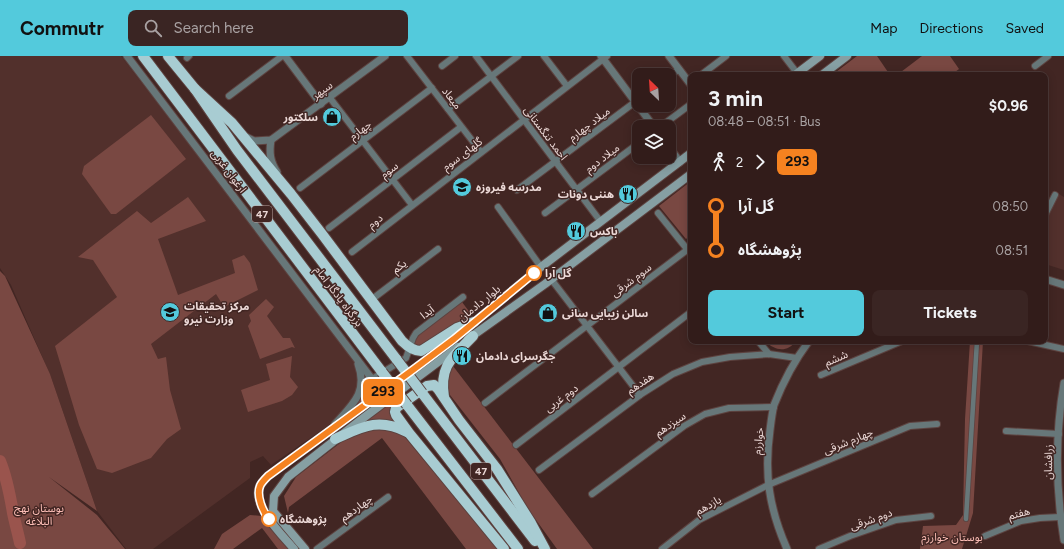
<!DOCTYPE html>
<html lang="en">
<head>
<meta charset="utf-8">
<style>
  :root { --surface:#321c1a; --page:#3a2523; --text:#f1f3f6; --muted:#a8a1a2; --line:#4d3a39; --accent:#53cadc }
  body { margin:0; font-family:Figtree,"Noto Sans Arabic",sans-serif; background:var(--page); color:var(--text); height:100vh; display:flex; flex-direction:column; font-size:15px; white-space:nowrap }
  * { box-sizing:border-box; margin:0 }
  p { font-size:13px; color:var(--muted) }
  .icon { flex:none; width:22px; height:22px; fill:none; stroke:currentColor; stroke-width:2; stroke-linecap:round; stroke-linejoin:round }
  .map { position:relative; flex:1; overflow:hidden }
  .sheet { position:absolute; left:688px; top:16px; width:360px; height:272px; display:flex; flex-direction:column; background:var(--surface); border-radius:8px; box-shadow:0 2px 10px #0003,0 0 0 1px var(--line) }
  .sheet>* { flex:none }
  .badge { padding:0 8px; border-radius:6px; font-size:14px; line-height:26px }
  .needle { width:26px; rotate:335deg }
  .buttons { position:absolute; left:632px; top:12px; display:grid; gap:8px }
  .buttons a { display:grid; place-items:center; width:44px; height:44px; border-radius:8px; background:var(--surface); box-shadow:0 2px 10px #0003,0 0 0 1px var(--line); font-size:20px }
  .map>.badge { position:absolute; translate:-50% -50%; box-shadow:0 0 0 2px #fff }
  .legs { display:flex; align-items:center; gap:6px; height:44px; padding:0 20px; font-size:13px }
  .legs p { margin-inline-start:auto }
  .headline { display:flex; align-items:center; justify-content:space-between; height:68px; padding:0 20px }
  h1 { font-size:22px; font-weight:700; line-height:30px }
  .button { display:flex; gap:8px; margin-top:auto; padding:8px 20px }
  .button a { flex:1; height:46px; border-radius:8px; background:var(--accent); color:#111; font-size:16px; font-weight:700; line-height:46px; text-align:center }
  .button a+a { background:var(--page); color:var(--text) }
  ul { padding:0 20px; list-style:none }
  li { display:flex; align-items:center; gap:14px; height:44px; font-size:15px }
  li i { display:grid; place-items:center; width:6px; height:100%; margin:0 5px; background:currentColor }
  li i::after { content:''; width:10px; height:10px; margin:-5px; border:3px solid; border-radius:50%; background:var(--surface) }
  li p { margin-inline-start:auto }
  li:first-child i { background:linear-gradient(#0000 50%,currentColor 0) }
  li:last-child i { background:linear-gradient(currentColor 50%,#0000 0) }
  header { display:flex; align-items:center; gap:24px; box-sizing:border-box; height:56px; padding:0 20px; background:var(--accent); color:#111 }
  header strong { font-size:19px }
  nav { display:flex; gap:22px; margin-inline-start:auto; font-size:14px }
  .search { width:280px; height:36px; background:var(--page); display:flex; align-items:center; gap:10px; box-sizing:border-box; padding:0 14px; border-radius:8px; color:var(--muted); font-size:15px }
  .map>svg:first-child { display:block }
</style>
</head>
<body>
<header>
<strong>Commutr</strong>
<div class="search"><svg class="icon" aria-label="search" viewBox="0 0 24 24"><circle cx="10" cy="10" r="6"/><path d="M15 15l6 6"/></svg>Search here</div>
<nav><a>Map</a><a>Directions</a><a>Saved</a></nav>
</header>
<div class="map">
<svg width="1064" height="493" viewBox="0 0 1064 493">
  <rect width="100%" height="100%" fill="#422623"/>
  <g fill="#52302c">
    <path d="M0 0H121L338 282 357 311 359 333 344 355 328 370 271 409 263 400 250 406V422L153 493H126L97 455 51 321 11 229 0 212Z"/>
    <path d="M1059 138 1064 141V214L1045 208V163Z"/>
  </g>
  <g fill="#794842">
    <path d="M857 0H877L890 19H832Z"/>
    <path d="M922 0H950L959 13 951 19H897Z"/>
    <path d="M151 59 186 103 116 158H111L82 118 84 110Z"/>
    <path d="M691 125V179L686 183 659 150Z"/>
    <path d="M188 141 206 165 158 183 178 239 235 217 232 204 244 199 250 207 258 234 224 251 216 238 151 288 158 303 166 301 170 334 181 373 167 383 151 402 112 417 97 413 79 369 55 290 117 241 93 204 78 201 137 155 151 167Z"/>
    <path d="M0 215 5 220 50 318 97 455 49 421 97 459 125 493H0Z"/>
    <path d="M266 243 274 251 267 260 283 282H290L295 292 292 291 260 303 248 270 251 265 249 259Z"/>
    <path d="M462 246 471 258C453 270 436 287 414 291L413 286 417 280Z"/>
    <path d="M765 285H796C787 297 775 295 765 285Z"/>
    <path d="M970 285H983L973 457 962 493H920L923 470 956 469 963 459 965 363Z"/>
    <path d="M292 300 290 321 298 331 292 339 282 345 248 356 241 334 270 324 266 308Z"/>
    <path d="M449 310H453L593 493H557L528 453 500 403 450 339 445 321Z"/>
    <path d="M361 314 378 334 348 357 355 349Z"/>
    <path d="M394 343 397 347 390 353 389 357 397 366 358 370Z"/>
    <path d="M373 372H389L404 380 498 493H466L382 382 289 451 288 457 284 440 296 421 344 384Z"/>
    <path d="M250 459 262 460 290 493H278L262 472 233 493H214L222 478Z"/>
  </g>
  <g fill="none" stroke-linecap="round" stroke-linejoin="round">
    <path stroke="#9a544d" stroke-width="12" d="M0 405C7 422 10 439 13 457 15 467 18 477 20 487"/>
    <defs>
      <path id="pedestrian" d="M966 463 977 285"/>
      <g id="minor">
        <path d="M407 0 481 96"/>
        <path d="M476 0 601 166"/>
        <path d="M544 0 567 30"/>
        <path d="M784 0 797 17"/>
        <path d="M187 2 189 0"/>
        <path d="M442 10 455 0"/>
        <path d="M1035 10 1048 0"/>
        <path d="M701 19 726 0"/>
        <path d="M669 21 679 13"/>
        <path d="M229 40 282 0"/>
        <path d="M330 42 412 149"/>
        <path d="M448 53 518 0"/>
        <path d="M660 71 691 48"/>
        <path d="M300 132 432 32"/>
        <path d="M517 134 639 43"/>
        <path d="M498 151 541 211"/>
        <path d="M545 157 639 87"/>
        <path d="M658 157 691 198"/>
        <path d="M1045 159 1055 139"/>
        <path d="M329 172 461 71"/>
        <path d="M352 196 607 0"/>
        <path d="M551 223 640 339"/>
        <path d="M371 244 438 193"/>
        <path d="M758 285 769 298"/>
        <path d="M1028 285 1064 293"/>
        <path d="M821 319 902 285"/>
        <path d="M372 323 406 302 413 282 416 277 463 241"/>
        <path d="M485 347 687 194"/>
        <path d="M1006 375 1059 378"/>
        <path d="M516 389 691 256"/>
        <path d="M539 414 640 339 673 318 702 306 730 301 769 298 797 302"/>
        <path d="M592 438 684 370 705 358 729 352 774 351"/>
        <path d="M985 480 1021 465 1040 462 1060 461"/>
        <path d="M317 493 388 441"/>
        <path d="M662 493 699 464 768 429 910 370 937 368"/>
        <path d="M819 493 850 480 896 464 931 460"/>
      </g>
      <g id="tertiary">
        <path d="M127 0 372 323 383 335"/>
        <path d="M285 0 321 48"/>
        <path d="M601 0 654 71"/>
        <path d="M669 0 691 29"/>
        <path d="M246 81 254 85 271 84 385 0"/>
        <path d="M271 84C269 97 270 105 277 116"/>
        <path d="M669 91 680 106"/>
        <path d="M1045 223 1064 229"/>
        <path d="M1064 327C1055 378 1056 434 1064 484"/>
        <path d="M335 368C353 348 368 336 358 308"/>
        <path d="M787 493C769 452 764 418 770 374 771 366 772 357 774 349 783 326 794 305 809 285"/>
      </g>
      <g id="secondary">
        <path d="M795 19 820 0"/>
        <path d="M822 19 847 0"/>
        <path d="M468 283 545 228 691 118"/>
        <path d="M294 493C283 480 251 449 260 430 262 426 265 423 268 420L414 313 454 283 541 211 691 97"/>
        <path d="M305 493 273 455 274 440 288 421 362 363 458 291"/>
      </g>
      <g id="trunk">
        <path d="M143 0 382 316"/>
        <path d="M168 0 195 33 237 94 397 304"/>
        <path d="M195 33 232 67 291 138 322 178 402 285C407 290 413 295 421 295L457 272 474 266"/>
        <path d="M422 337 535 485"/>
        <path d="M444 341C439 309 453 301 473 280"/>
        <path d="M407 349 518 493"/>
        <path d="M335 383C362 371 378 361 407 376"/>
        <path d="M504 493 409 377 396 359 395 356 396 352 427 330 434 329 438 333 459 364 497 413 531 467 545 493"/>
      </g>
    </defs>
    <use href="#pedestrian" stroke="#5d4340" stroke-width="6"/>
    <use href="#minor" stroke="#5d4340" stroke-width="8"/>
    <use href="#tertiary" stroke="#5d4340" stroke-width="9"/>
    <use href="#secondary" stroke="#5d4340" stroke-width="10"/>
    <use href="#trunk" stroke="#5d4340" stroke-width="12"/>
    <use href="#pedestrian" stroke="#677779" stroke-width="4.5"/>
    <use href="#minor" stroke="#677779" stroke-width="6"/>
    <use href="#tertiary" stroke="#677779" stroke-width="7"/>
    <use href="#secondary" stroke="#869fa3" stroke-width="8"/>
    <use href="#trunk" stroke="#a8ccd2" stroke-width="10"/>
    <defs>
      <g id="trunk-bridge">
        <path d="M397 304 422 337"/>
        <path d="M382 316 407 349"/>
      </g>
    </defs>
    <use href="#trunk-bridge" stroke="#5d4340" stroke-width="12" stroke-linecap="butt"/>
    <use href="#trunk-bridge" stroke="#a8ccd2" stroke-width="10"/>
  </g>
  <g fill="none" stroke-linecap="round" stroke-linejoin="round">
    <defs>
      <path id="line-1" d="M269 463C263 456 256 440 260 430 261 427 265 423 268 420L414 313 454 283 534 217"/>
    </defs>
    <use href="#line-1" stroke="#fff" stroke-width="9"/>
    <use href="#line-1" stroke="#f58220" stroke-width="6"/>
  </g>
  <defs>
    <symbol id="shop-disc" viewBox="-11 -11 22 22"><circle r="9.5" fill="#53cadc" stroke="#422623"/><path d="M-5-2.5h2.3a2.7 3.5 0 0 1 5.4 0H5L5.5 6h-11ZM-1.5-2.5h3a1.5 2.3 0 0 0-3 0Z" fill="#111"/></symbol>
    <symbol id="school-disc" viewBox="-11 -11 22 22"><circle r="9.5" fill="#53cadc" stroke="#422623"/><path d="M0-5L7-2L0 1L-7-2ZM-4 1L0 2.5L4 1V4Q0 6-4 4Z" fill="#111"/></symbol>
    <symbol id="restaurant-disc" viewBox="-11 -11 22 22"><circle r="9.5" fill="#53cadc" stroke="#422623"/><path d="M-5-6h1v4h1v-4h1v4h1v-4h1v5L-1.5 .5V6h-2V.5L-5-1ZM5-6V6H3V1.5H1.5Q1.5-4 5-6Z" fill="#111"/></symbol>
    <symbol id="university-disc" viewBox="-11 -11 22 22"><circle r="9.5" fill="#53cadc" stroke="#422623"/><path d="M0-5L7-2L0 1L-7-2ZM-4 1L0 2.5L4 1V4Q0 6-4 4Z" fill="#111"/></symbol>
  </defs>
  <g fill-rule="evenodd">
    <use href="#shop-disc" x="321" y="50" width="22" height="22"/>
    <use href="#school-disc" x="451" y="120" width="22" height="22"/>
    <use href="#restaurant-disc" x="617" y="127" width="22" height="22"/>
    <use href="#restaurant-disc" x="565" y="164" width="22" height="22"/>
    <use href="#university-disc" x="159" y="245" width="22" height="22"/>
    <use href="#shop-disc" x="537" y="246" width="22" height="22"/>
    <use href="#restaurant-disc" x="451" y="289" width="22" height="22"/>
  </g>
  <g fill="#fff" stroke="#f58220" stroke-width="2">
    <circle cx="534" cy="217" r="7"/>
    <circle cx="269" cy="463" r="7"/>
  </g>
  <g text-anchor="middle" stroke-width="3" stroke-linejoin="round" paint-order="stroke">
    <g fill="#422623" stroke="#baa4a2" stroke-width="1">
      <rect x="252" y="150" width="20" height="16" rx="3"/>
      <rect x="471" y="407" width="20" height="16" rx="3"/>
    </g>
    <g font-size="10" font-weight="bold" fill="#eddad8">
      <text x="262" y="162">47</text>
      <text x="481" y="419">47</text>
    </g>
    <g font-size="11" fill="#eddad8" stroke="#422623">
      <text transform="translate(322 34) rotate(-36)" y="4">سپهر</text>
      <text transform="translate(452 42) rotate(52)" y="4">میعاد</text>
      <text transform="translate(589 68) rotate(-37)" y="4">میلاد چهارم</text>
      <text transform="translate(360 74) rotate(-37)" y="4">چهارم</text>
      <text transform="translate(546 77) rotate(53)" y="4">احمد تنگستانی</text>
      <text transform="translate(462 98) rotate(-37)" y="4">گلهای سوم</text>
      <text transform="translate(602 102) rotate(-37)" y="4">میلاد دوم</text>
      <text transform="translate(389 114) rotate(-38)" y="4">سوم</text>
      <text transform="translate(229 115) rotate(53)" y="4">ارغوان غربی</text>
      <text transform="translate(375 165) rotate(-38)" y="4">دوم</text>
      <text transform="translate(399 210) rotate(-37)" y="4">یکم</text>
      <text transform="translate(631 224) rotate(-37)" y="4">سوم شرقی</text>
      <text transform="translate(339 240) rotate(53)" y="4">بزرگراه یادگار امام</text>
      <text transform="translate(479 247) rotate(-39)" y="4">بلوار دادمان</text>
      <text transform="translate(427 256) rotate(-37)" y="4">آیدا</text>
      <text transform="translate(836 302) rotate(-23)" y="4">ششم</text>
      <text transform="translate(640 327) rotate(-34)" y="4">هفدهم</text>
      <text transform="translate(561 342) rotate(-37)" y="4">دوم غربی</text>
      <text transform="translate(670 368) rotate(-34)" y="4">سیزدهم</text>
      <text transform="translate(758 385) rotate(-84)" y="4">خوارزم</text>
      <text transform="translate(848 385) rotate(-22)" y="4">چهارم شرقی</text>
      <text transform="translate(1048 406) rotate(-89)" y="4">زرافشان</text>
      <text transform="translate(708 449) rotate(-29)" y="4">یازدهم</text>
      <text transform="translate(356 452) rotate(-36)" y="4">چهاردهم</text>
      <text transform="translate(1019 457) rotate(-15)" y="4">هفتم</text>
      <text transform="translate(871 463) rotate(-19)" y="4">دوم شرقی</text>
    </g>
    <g font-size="11" font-weight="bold" fill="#eddad8" stroke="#422623" text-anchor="start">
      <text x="318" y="65" text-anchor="end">سلکتور</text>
      <text x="476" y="135">مدرسه فیروزه</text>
      <text x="614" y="142" text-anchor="end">هننی دونات</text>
      <text x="590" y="179">باکس</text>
      <text x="184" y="254">مرکز تحقیقات<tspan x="184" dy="13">وزارت نیرو</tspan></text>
      <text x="562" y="261">سالن زیبایی سانی</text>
      <text x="476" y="304">جگرسرای دادمان</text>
    </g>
    <g font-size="11" font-weight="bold" fill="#eddad8" stroke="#422623" text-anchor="start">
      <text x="545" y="221">گل آرا</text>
      <text x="280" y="467">پژوهشگاه</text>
    </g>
    <g font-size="11" fill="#fdbeb6" stroke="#422623">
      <text x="39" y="456">بوستان نهج<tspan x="39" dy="13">البلاغه</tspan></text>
      <text x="952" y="485">بوستان خوارزم</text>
    </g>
  </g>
</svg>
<div class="buttons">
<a><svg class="needle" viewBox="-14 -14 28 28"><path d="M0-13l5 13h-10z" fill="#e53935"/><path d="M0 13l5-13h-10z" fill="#a8a1a2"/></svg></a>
<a><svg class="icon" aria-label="layers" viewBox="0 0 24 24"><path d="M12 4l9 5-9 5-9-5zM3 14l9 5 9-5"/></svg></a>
</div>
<b class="badge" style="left:383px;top:336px;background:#f58220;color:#111">293</b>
<section class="sheet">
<div class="headline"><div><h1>3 min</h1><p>08:48 – 08:51 · Bus</p></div><b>$0.96</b></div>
<div class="legs"><svg class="icon" aria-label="walk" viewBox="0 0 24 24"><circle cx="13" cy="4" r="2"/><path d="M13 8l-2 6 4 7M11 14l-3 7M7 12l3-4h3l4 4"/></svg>2<svg class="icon" aria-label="forward" viewBox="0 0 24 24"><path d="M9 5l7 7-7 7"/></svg><b class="badge" style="background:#f58220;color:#111">293</b></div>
<ul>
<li><i style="color:#f58220"></i><b>گل آرا</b><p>08:50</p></li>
<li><i style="color:#f58220"></i><b>پژوهشگاه</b><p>08:51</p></li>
</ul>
<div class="button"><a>Start</a><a>Tickets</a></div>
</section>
</div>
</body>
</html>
